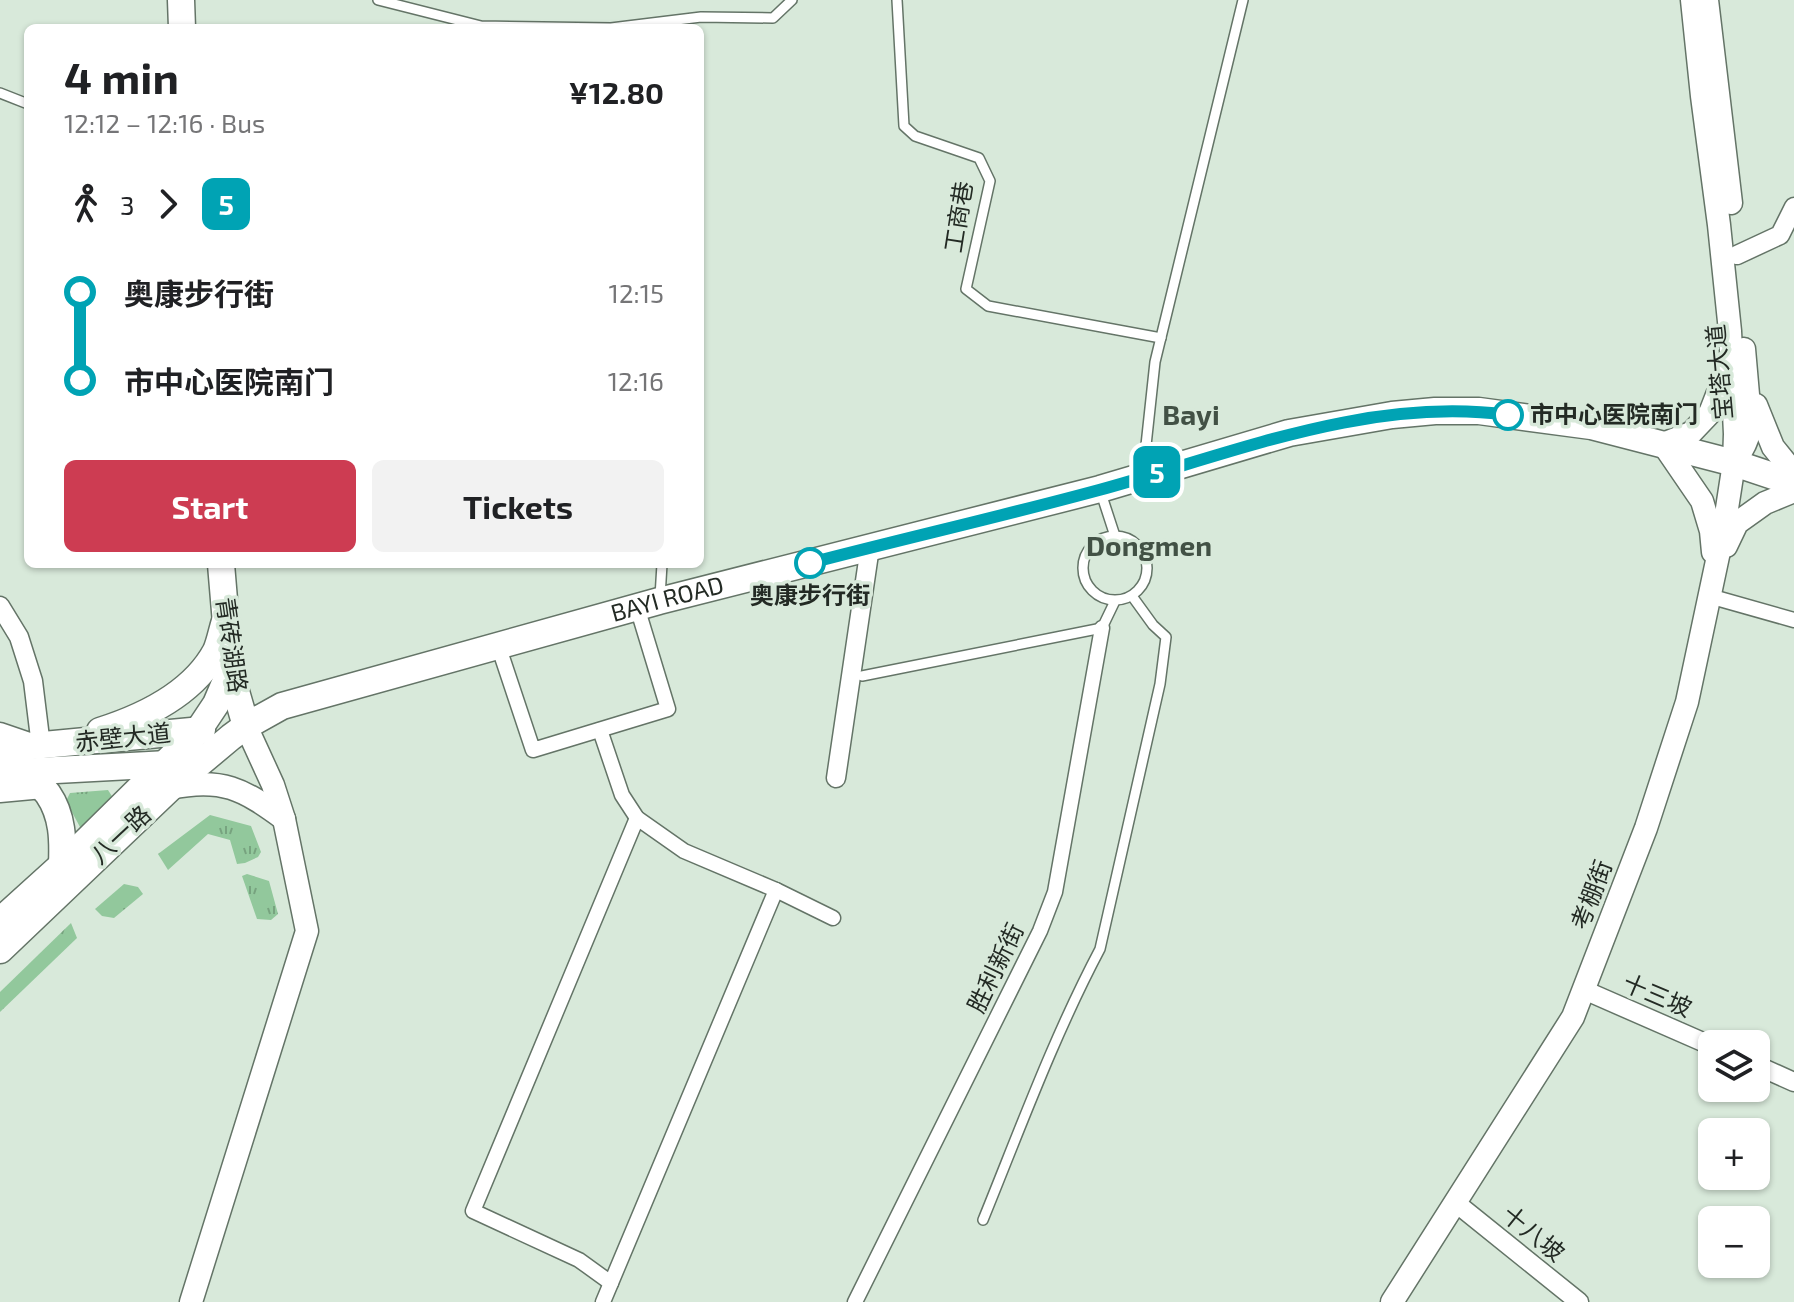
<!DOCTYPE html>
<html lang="en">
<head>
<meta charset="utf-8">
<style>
  :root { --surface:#fff; --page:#f2f2f2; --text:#202124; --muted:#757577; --accent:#cd3c52 }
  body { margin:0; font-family:"Exo 2","Noto Sans SC",sans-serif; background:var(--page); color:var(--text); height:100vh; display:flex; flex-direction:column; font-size:30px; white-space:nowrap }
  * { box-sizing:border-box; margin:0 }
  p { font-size:26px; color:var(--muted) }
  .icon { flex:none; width:44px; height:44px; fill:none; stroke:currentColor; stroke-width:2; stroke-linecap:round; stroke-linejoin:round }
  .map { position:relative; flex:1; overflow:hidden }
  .panel { position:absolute; left:24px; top:24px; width:680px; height:544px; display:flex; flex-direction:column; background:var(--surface); border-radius:12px; box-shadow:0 2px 6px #0004 }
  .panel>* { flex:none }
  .badge { padding:0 16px; border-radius:12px; font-size:28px; line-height:52px }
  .buttons { position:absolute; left:1698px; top:1030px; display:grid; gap:16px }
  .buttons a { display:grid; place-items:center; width:72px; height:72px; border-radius:12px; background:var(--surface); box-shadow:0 2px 6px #0004; font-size:40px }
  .map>.badge { position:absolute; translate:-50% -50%; box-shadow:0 0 0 4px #fff }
  .legs { display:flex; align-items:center; gap:12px; height:88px; padding:0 40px; font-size:26px }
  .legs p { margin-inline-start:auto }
  .head { display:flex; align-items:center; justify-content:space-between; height:136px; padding:0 40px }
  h1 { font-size:44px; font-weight:700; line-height:60px }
  .primary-button { display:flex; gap:16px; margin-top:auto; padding:16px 40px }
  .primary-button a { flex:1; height:92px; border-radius:12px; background:var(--accent); color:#fff; font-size:32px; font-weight:700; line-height:92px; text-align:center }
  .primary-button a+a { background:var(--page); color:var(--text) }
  ul { padding:0 40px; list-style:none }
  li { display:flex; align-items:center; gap:28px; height:88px; font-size:30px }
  li i { display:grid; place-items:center; width:12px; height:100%; margin:0 10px; background:currentColor }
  li i::after { content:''; width:20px; height:20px; margin:-10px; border:6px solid; border-radius:50%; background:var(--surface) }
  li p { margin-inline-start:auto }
  li:first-child i { background:linear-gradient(#0000 50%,currentColor 0) }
  li:last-child i { background:linear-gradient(currentColor 50%,#0000 0) }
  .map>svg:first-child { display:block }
</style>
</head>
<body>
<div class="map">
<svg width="1794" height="1302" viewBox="0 0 1794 1302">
  <defs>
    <pattern id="grass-tufts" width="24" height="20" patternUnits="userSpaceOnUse" patternTransform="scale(2)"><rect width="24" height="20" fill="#92c89c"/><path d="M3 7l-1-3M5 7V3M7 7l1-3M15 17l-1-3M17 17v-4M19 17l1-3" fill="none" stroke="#77a37f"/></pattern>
  </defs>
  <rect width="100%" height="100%" fill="#d8e9da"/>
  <g fill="url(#grass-tufts)">
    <path d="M108 790 115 801 86 828 80 827 66 801 70 793Z"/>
    <path d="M210 815 251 826 261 852 258 857 245 863 237 864 230 840 208 834 168 870 158 854Z"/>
    <path d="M247 874 269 881 278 914 271 920 257 919 242 876Z"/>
    <path d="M124 884 138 887 143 894 114 918 102 916 95 909Z"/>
    <path d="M71 923 77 938 0 1012V992Z"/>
  </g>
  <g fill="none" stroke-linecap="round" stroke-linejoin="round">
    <defs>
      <g id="service">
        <path d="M378 0 481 26 611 28 701 17 773 18 792 0"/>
        <path d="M897 0 904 126 915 136 979 158 990 181 966 289 988 306 1161 338"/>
        <path d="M0 93 28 104"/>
        <path d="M1143 473 1155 362 1243 0"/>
        <path d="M1100 490 1115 536"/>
        <circle cx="1115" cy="568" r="32"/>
        <path d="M660 597 662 564"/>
        <path d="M862 676 1102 628 1115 601"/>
        <path d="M983 1220C1020 1129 1054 1036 1100 949L1160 684 1166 637 1153 625 1132 596"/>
      </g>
      <g id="pedestrian">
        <path d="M1709 596 1794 620"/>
        <path d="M498 645 533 750 668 709 637 607"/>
        <path d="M600 730 622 795 637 818 684 851 776 890 833 918"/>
        <path d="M611 1283 579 1260 473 1211 637 818"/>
        <path d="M603 1302 776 890"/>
        <path d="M855 1302 1040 931 1055 892 1102 628"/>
      </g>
      <g id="minor">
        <path d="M1737 255 1780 235 1794 207"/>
        <path d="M0 606 19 637 33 681 41 746 0 732"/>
        <path d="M836 778 870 547"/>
        <path d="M0 793 43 789"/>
        <path d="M1584 990 1712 1046"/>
        <path d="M1756 1065 1794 1082"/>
        <path d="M1456 1203 1579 1302"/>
      </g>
      <g id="tertiary">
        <path d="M1707 0 1731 203"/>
        <path d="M1756 405 1773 447 1794 473"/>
        <path d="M1737 459 1745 444 1751 429 1744 349"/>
        <path d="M1726 546 1737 523 1765 503 1794 491"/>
        <path d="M1713 552 1711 531 1702 501 1663 444 1691 433 1710 413 1728 367"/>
        <path d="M170 788C222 777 243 789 284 819"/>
        <path d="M191 1302 307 931 284 819 273 785 246 726"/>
        <path d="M1392 1302 1573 1017 1646 828 1687 702 1724 528 1734 463 1735 434 1730 331 1719 225 1702 96 1692 0"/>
      </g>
      <g id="secondary">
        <path d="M181 0 182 28"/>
        <path d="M221 564 230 671 246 726"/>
        <path d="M100 731C144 717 193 694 216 651 220 642 222 630 225 621"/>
        <path d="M0 749 202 730"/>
        <path d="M24 771C32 779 42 786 48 794 63 816 63 840 62 865"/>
        <path d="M0 773 168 764"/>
        <path d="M0 921 62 865 198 731 216 704 230 671"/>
        <path id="s1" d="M0 950 170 788 231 737 246 726 282 706 659 601 1100 489 1289 433 1392 415 1435 411H1479L1591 426 1734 463 1794 483"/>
      </g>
    </defs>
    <use href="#service" stroke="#647467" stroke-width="12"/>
    <use href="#pedestrian" stroke="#647467" stroke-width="17"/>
    <use href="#minor" stroke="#647467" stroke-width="21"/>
    <use href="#tertiary" stroke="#647467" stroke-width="25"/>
    <use href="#secondary" stroke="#647467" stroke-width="29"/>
    <use href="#service" stroke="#fff" stroke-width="9"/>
    <use href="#pedestrian" stroke="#fff" stroke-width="14"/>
    <use href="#minor" stroke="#fff" stroke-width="18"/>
    <use href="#tertiary" stroke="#fff" stroke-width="22"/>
    <use href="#secondary" stroke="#fff" stroke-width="26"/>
  </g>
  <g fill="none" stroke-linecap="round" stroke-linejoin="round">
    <defs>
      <path id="line-1" d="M810 563C906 538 1003 516 1099 490 1231 454 1369 396 1508 415"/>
    </defs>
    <use href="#line-1" stroke="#fff" stroke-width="18"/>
    <use href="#line-1" stroke="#00a3b4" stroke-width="12"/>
  </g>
  <g fill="#fff" stroke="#00a3b4" stroke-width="4">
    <circle cx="1508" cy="415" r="14"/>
    <circle cx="810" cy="563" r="14"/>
  </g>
  <g text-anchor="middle" stroke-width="7" stroke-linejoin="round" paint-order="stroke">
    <g font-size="24" fill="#232a24" stroke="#d8e9da">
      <text transform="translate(959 217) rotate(-81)" y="8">工商巷</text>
      <text transform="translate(1720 372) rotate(-95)" y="8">宝塔大道</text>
      <text dy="8" stroke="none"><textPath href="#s1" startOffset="774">BAYI ROAD</textPath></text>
      <text transform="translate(231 645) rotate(82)" y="8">青砖湖路</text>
      <text transform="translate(123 738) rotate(-6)" y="8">赤壁大道</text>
      <text transform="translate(121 835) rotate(-43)" y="8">八一路</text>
      <text transform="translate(1592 895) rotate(-69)" y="8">考棚街</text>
      <text transform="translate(996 968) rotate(-64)" y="8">胜利新街</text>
      <text transform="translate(1657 996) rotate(23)" y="8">十三坡</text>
      <text transform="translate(1533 1234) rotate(39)" y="8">十八坡</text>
    </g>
    <g font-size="24" font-weight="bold" fill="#232a24" stroke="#d8e9da" text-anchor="start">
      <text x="1530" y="423">市中心医院南门</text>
      <text x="810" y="604" text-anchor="middle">奥康步行街</text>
    </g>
    <g font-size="28" font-weight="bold" fill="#425145" stroke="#d8e9da">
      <text x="1191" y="425">Bayi</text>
      <text x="1149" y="556">Dongmen</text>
    </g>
  </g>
</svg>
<div class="buttons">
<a><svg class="icon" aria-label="layers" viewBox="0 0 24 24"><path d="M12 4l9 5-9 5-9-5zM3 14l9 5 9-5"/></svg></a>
<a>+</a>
<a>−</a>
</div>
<b class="badge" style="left:1157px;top:472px;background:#00a3b4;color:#fff">5</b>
<section class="panel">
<div class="head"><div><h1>4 min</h1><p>12:12 – 12:16 · Bus</p></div><b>¥12.80</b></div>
<div class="legs"><svg class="icon" aria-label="walk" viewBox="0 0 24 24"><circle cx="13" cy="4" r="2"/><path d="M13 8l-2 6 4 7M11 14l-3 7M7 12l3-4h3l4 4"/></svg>3<svg class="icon" aria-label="forward" viewBox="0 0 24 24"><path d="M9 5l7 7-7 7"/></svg><b class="badge" style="background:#00a3b4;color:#fff">5</b></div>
<ul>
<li><i style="color:#00a3b4"></i><b>奥康步行街</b><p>12:15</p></li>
<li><i style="color:#00a3b4"></i><b>市中心医院南门</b><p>12:16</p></li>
</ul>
<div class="primary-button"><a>Start</a><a>Tickets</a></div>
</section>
</div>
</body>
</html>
